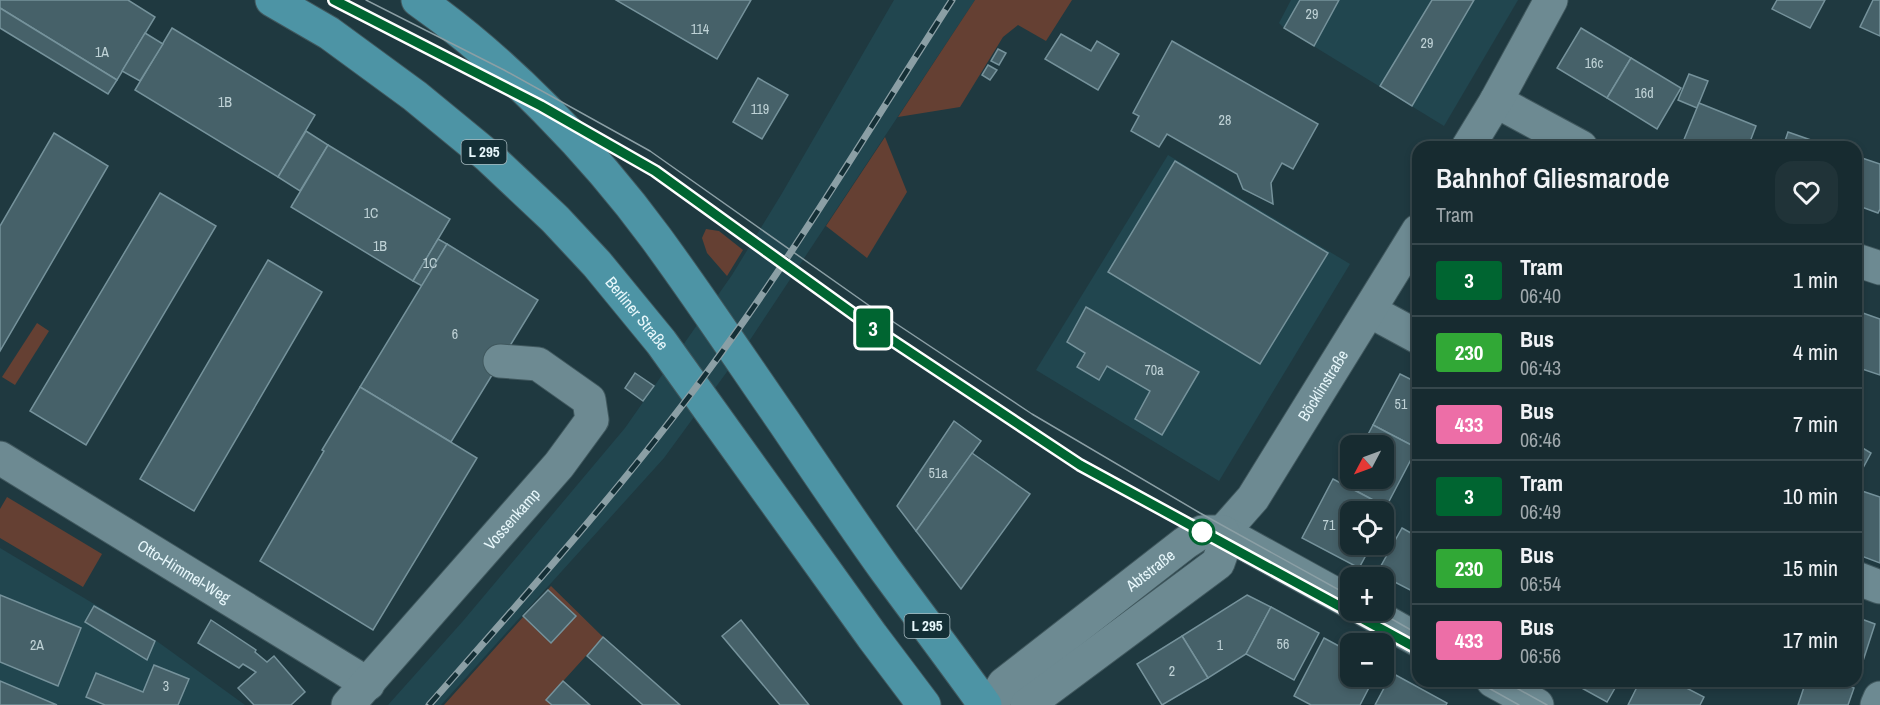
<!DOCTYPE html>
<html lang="en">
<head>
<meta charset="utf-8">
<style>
  :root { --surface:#172b30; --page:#203338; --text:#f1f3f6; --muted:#9ea7ab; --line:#36474c }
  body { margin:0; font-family:"Archivo Narrow",sans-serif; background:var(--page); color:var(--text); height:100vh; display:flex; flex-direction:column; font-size:22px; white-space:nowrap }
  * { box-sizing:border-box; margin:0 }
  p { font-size:20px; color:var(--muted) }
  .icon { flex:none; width:33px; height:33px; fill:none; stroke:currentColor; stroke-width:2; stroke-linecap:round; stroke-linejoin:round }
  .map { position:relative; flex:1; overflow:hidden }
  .drawer { position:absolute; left:1412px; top:141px; width:450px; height:546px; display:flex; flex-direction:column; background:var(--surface); border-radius:18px; box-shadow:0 3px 9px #0003,0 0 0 2px var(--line) }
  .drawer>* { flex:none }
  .badge { padding:0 12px; border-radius:4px; font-size:21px; line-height:39px }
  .needle { width:39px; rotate:229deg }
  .fabs { position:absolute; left:1340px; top:435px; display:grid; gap:12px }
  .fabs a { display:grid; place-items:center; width:54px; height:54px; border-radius:12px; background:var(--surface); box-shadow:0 3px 9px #0003,0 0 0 2px var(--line); font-size:30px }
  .map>.badge { position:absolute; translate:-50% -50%; box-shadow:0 0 0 3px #fff }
  .round { display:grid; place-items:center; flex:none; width:63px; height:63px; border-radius:18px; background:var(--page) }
  .headline { display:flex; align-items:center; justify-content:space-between; height:102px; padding:0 24px }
  h1 { font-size:28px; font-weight:600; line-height:45px }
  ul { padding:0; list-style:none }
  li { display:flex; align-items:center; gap:18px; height:72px; padding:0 24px; border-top:2px solid var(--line) }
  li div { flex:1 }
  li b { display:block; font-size:22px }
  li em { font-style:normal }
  li .badge { min-width:66px; font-weight:700; text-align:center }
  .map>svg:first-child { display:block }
</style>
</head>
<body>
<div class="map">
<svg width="1880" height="705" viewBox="0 0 1880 705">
  <rect width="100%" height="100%" fill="#1f3940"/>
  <g fill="#21464f">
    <path d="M894 0H975L748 343 664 458 441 705H388L463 621 625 428 732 275 781 195Z"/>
    <path d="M1291 0H1518L1444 126 1284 28 1279 23Z"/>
    <path d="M1168 155 1350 264 1219 481 1036 370Z"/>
    <path d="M0 548 158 642 245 705H0Z"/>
  </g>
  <g fill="#654033">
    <path d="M975 0H1072L1046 41 1018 25 1003 37 960 107 898 117Z"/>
    <path d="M885 137 907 192 867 258 826 226Z"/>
    <path d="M706 229 719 231 743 250 727 276 707 253 702 238Z"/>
    <path d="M37 323 49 331 15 385 2 377Z"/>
    <path d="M7 497 102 554 83 587 0 538V509Z"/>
    <path d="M551 586 603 637 546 700 552 705H444Z"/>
  </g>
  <g fill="#466169" stroke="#75929b" stroke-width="1.5">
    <path d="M0 0H128L155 17 117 80 0 8Z"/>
    <path d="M616 0H751L717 59Z"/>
    <path d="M1300 0H1339L1314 46 1284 28Z"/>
    <path d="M1432 0H1474L1412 106 1380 86Z"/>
    <path d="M1777 0H1825L1810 28 1772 9Z"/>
    <path d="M1873 0H1880V36L1860 27Z"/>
    <path d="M0 8 117 80 108 94 0 28Z"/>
    <path d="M172 28 315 115 278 177 135 90Z"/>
    <path d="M1581 28 1631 58 1607 98 1557 68Z"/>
    <path d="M145 33 163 44 140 81 122 71Z"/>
    <path d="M1061 34 1091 51 1097 41 1119 54 1098 90 1045 59Z"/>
    <path d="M1172 41 1318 124 1293 169 1282 163 1271 183 1273 204 1243 189 1237 174 1167 134 1159 147 1131 131 1139 116 1133 113Z"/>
    <path d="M998 49 1006 53 999 65 991 61Z"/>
    <path d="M1631 58 1681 88 1657 129 1607 98Z"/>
    <path d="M988 65 997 70 990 80 982 75Z"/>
    <path d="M1689 74 1708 81 1697 108 1678 100Z"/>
    <path d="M758 78 788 95 762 139 733 122Z"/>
    <path d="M1699 103 1756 126 1748 147H1695L1683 142Z"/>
    <path d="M306 131 328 145 300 191 278 177Z"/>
    <path d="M1788 132 1831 147H1783Z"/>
    <path d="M54 133 108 166 0 351V226Z"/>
    <path d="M328 145 450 219 413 281 291 207Z"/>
    <path d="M1856 156 1880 164V209L1878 213 1856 205Z"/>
    <path d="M1175 161 1328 253 1260 364 1108 272Z"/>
    <path d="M160 193 216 226 86 445 30 411Z"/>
    <path d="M438 239 447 244 422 286 413 281Z"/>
    <path d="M447 244 538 300 451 442 360 387Z"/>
    <path d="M268 260 322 292 194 511 140 479Z"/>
    <path d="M1086 307 1199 372 1162 435 1135 419 1150 391 1107 366 1099 380 1077 367 1085 353 1067 342Z"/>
    <path d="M1860 312 1880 319V375L1856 367V328Z"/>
    <path d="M635 373 654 386 643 401 625 388Z"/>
    <path d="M1400 374 1418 383 1417 448 1373 425Z"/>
    <path d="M360 387 477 458 373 630 260 561 324 451 322 450Z"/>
    <path d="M954 421 981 441 916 531 897 506Z"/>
    <path d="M1373 425 1417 448 1386 507 1342 483 1350 468V478H1383V446H1362Z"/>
    <path d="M1856 444 1871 453 1856 481Z"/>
    <path d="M972 453 1030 494 961 589 916 531Z"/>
    <path d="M1333 479 1375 501 1370 512H1350V544H1372L1359 568 1302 538Z"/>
    <path d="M1856 489 1880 497V563L1856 554Z"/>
    <path d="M1402 528 1418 537V594L1377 573Z"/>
    <path d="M548 590 576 616 551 643 523 616Z"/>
    <path d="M0 595 81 628 58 686 0 662Z"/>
    <path d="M1247 595 1271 607 1246 654 1208 678 1182 636Z"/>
    <path d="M94 606 155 641 147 660 85 622Z"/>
    <path d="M1271 607 1319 633 1294 680 1246 654Z"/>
    <path d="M1856 617 1875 624 1860 670 1856 669Z"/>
    <path d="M211 620 256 650 255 652 267 662 274 656 305 692 291 705H254L238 688 256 672 243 664 239 668 198 643Z"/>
    <path d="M741 620 809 705H780L722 636Z"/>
    <path d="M1182 636 1208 678 1162 705 1137 664Z"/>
    <path d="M603 637 680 705H643L587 656Z"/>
    <path d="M1324 638 1350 652V676H1375L1360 705H1311L1294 696Z"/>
    <path d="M154 665 189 679 178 705H105L86 697 96 673 143 692Z"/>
    <path d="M1392 673 1447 703 1446 705H1375Z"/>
    <path d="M0 681 57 705H0Z"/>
    <path d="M563 681 590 705H552L546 700Z"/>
    <path d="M1569 681H1619L1607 702Z"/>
    <path d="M1640 681H1673L1704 697 1700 705H1628Z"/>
    <path d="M1806 681H1836L1854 688 1848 705H1798Z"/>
  </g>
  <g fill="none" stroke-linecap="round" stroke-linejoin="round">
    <defs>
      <g id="minor">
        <path d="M1496 101 1581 147"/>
        <path d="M1468 147 1496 101 1551 0"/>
        <path d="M1856 260 1880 268"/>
        <path d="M1370 311 1418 337"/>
        <path id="s1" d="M0 458 368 684"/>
        <path id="s2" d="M1223 532 1253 498 1418 231"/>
        <path d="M1856 578 1880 587"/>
        <path d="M1365 610 1418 640"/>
        <path d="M1493 681 1537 705"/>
        <path id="s3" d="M348 705 559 465 592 420 589 400 538 364 500 361"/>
        <path id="s4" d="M991 705 1004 684 1185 543 1202 532H1223L1350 602"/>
        <path d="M1027 705 1218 563 1225 543 1223 532"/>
        <path d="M1877 705 1880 698"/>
      </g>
      <g id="major">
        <path id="s5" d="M272 0 329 33 415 96 488 156 555 219 597 264 661 342 872 636 924 705"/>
        <path d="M418 0C505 61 593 152 656 238 700 298 741 360 784 422 817 471 850 520 885 569 918 614 952 659 985 705"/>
      </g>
    </defs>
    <use href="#minor" stroke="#40585e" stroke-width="35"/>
    <use href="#major" stroke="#40585e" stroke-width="35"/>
    <use href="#minor" stroke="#6d8a92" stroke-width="33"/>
    <use href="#major" stroke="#4d94a5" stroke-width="33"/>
    <g stroke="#8b9fa5" stroke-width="1.5">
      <path d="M334 0 541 106 669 179 866 323 1080 464 1418 649"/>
      <path d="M366 0 504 70 650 151 874 309 1032 414 1200 513 1350 596"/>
      <path d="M1376 610 1418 634"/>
      <path d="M1476 681 1519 705"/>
      <path d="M1504 681 1547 705"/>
    </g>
    <defs>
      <path id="rail" d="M429 705C525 596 622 488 708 371 796 252 872 124 952 0"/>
    </defs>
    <use href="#rail" stroke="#8b9fa5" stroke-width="7"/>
    <use href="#rail" stroke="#142f36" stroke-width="4.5" stroke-dasharray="14" stroke-linecap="butt"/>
  </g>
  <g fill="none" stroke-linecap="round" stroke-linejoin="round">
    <defs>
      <path id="line" d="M334 0 541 106 655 171 866 323 1080 465 1418 649"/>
    </defs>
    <use href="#line" stroke="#fff" stroke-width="14"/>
    <use href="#line" stroke="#006531" stroke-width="9"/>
  </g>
  <circle fill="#fff" stroke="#006531" stroke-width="3" cx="1202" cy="532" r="12"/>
  <g text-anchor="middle" stroke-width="4.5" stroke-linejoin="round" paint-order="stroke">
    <g font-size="14" fill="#bfd2d6">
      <text x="1312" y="19">29</text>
      <text x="700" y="34">114</text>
      <text x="1427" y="48">29</text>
      <text x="102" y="57">1A</text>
      <text x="1594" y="68">16c</text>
      <text x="1644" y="98">16d</text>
      <text x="225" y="107">1B</text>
      <text x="760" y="114">119</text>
      <text x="1225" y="125">28</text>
      <text x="371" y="218">1C</text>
      <text x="380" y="251">1B</text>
      <text x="430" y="268">1C</text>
      <text x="455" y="339">6</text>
      <text x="1154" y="375">70a</text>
      <text x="1401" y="409">51</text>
      <text x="938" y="478">51a</text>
      <text x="1329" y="530">71</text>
      <text x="1283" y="649">56</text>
      <text x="37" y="650">2A</text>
      <text x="1220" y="650">1</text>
      <text x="1172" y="676">2</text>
      <text x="166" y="691">3</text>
    </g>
    <g fill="#142f36" stroke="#a8bbc0" stroke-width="1.5">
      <rect x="461.5" y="140" width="45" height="24" rx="4.5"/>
      <rect x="904.5" y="614" width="45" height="24" rx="4.5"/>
    </g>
    <g font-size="15" font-weight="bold" fill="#e7f7fb">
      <text x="484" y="157">L 295</text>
      <text x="927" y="631">L 295</text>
    </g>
    <g font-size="16" fill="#e7f7fb" stroke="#142f36">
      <text dy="6" stroke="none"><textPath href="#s5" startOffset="484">Berliner Straße</textPath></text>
      <text dy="6" stroke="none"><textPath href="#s2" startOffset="178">Böcklinstraße</textPath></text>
      <text dy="6" stroke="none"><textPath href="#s3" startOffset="248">Vossenkamp</textPath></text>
      <text dy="6" stroke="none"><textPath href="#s4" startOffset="210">Abtstraße</textPath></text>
      <text dy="6" stroke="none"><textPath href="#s1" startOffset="216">Otto-Himmel-Weg</textPath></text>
    </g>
  </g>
</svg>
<div class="fabs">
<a><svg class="needle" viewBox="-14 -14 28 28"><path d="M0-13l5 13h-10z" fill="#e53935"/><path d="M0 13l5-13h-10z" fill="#9ea7ab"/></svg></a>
<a><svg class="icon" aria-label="locate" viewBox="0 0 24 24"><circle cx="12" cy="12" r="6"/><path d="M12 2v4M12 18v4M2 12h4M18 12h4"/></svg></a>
<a>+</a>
<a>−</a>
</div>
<b class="badge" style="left:873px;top:328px;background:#006531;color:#fff">3</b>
<section class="drawer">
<div class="headline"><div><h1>Bahnhof Gliesmarode</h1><p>Tram</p></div><a class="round"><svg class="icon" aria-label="heart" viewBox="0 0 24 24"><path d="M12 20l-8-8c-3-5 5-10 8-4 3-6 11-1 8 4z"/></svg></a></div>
<ul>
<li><span class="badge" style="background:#006531;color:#fff">3</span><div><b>Tram</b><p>06:40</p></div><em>1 min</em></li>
<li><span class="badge" style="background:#31a836;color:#fff">230</span><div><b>Bus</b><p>06:43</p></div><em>4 min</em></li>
<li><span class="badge" style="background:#ed6ea7;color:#fff">433</span><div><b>Bus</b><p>06:46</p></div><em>7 min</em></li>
<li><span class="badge" style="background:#006531;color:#fff">3</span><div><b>Tram</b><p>06:49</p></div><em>10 min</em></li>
<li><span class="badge" style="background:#31a836;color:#fff">230</span><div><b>Bus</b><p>06:54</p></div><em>15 min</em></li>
<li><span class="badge" style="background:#ed6ea7;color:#fff">433</span><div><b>Bus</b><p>06:56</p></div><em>17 min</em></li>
</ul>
</section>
</div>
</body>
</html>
